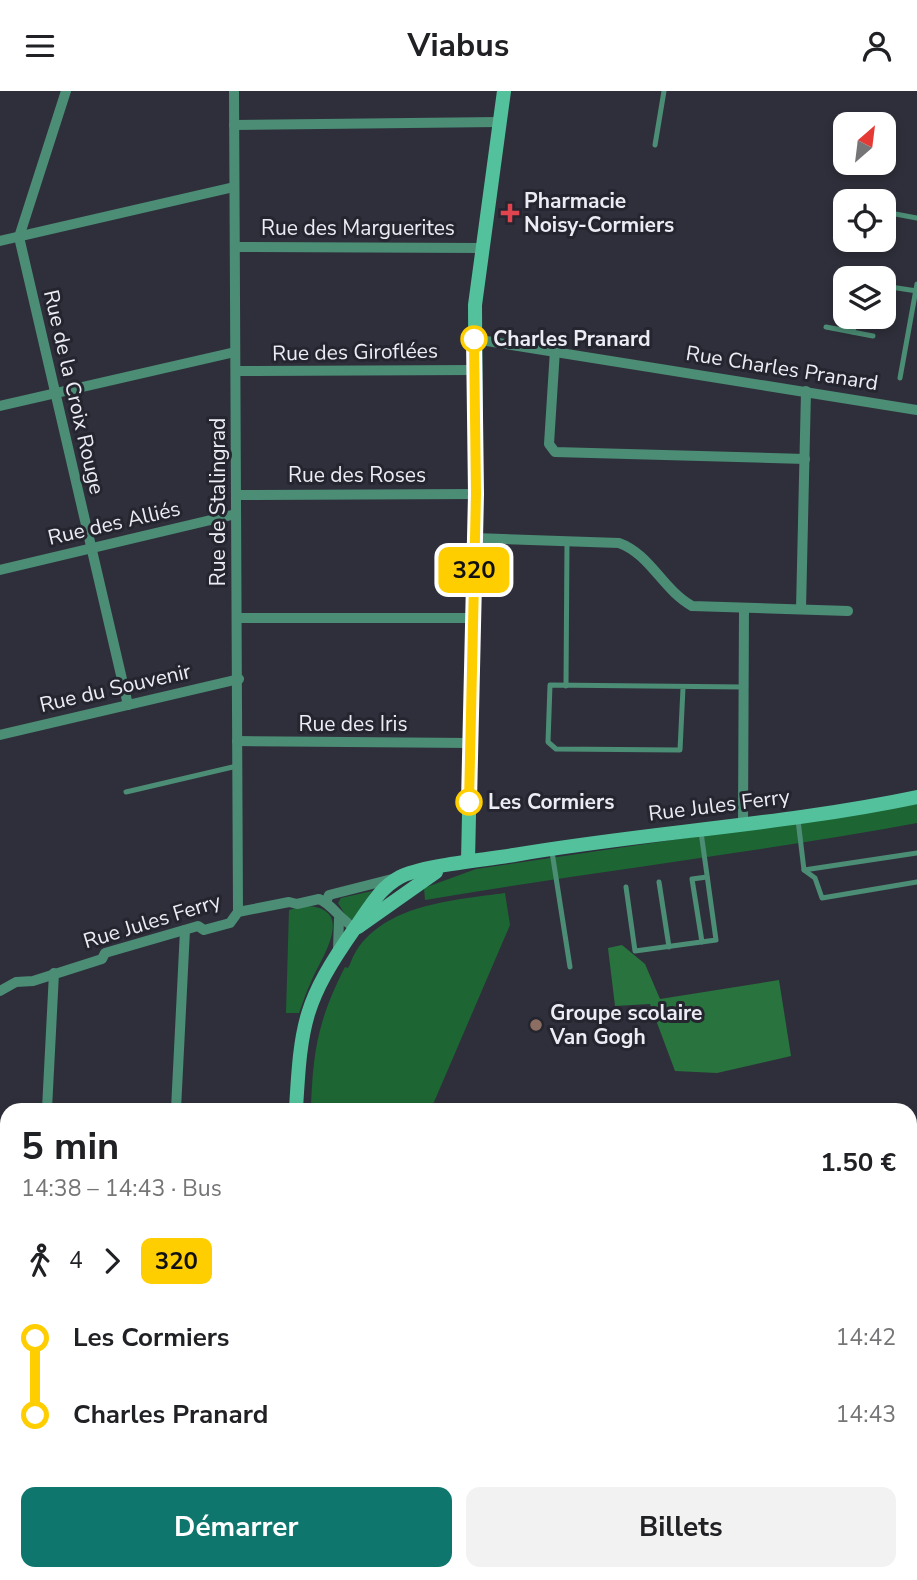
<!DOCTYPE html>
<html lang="fr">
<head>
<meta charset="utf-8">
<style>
  :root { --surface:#fff; --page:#f2f2f2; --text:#202124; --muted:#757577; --accent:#0f766e }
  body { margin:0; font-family:"Nunito Sans",sans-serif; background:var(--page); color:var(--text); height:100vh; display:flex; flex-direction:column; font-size:26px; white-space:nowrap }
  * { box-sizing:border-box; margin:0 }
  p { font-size:23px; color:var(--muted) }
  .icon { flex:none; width:38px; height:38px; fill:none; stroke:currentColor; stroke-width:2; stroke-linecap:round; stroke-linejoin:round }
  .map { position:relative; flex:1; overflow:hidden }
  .panel { position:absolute; left:0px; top:1012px; width:917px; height:478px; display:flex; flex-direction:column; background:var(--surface); border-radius:21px 21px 0 0; box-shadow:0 4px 10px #0003 }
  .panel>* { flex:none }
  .badge { padding:0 14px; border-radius:10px; font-size:24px; line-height:46px }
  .needle { width:46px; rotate:28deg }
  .fabs { position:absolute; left:833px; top:21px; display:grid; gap:14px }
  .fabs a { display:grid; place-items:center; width:63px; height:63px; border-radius:14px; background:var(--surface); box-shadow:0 4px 10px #0003; font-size:35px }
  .map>.badge { position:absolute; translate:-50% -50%; box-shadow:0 0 0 4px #fff }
  .legs { display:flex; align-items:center; gap:10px; height:77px; padding:0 21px; font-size:23px }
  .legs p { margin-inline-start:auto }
  .headline { display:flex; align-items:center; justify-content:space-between; height:119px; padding:0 21px }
  h1 { font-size:38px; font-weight:700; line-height:52px }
  .action { display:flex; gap:14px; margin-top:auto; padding:14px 21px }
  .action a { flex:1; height:80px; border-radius:14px; background:var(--accent); color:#fff; font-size:28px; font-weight:700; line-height:80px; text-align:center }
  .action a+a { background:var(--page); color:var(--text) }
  ul { padding:0 21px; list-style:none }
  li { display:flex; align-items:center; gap:24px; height:77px; font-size:26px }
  li i { display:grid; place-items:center; width:10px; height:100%; margin:0 9px; background:currentColor }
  li i::after { content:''; width:18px; height:18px; margin:-9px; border:5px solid; border-radius:50%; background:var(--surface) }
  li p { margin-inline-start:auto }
  li:first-child i { background:linear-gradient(#0000 50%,currentColor 0) }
  li:last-child i { background:linear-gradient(currentColor 50%,#0000 0) }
  header { display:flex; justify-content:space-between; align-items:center; height:91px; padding:0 21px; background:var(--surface); font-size:32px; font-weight:700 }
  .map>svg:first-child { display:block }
</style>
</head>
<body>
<header><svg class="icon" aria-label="menu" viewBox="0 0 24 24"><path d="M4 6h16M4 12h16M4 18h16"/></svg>Viabus<svg class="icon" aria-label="person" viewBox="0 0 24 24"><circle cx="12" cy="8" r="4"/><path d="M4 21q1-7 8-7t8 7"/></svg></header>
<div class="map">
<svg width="917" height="1489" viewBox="0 0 917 1489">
  <rect width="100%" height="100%" fill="#2f2f3b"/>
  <g fill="#1d6633">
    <path d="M917 713V732C754 762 589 781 425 809L424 797 476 778Z"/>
    <path d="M372 800 353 828H348L338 812 341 807Z"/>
    <path d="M505 802 510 834 431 1018H311C313 960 318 929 345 876L348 877C351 872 352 867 354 864 382 813 455 809 505 802Z"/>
    <path d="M303 815C359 815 321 867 311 891 306 901 303 911 299 922H286L289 819Z"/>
    <path d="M0 1378 7 1381V1416L0 1414Z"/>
    <path d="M257 1482H415L434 1489H280Z"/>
    <path d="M643 1482H707C686 1489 662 1489 643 1482Z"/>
    <path d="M720 1482H768L766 1489H736Z"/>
  </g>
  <g fill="#29733e">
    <path d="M622 854 645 873 660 908 779 889 791 965 717 982 675 980 650 913 615 915 608 857Z"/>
    <path d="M0 1435 7 1437V1482H174L197 1489H0Z"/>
  </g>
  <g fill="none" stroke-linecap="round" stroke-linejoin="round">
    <g stroke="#4c8d75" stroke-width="5">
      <path d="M655 54 664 0"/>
      <path d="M890 122 917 127"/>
      <path d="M842 189H845"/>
      <path d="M884 195 917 200"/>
      <path d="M826 236 873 245"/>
      <path d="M853 241 856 226"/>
      <path d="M900 287 917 193"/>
      <path d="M566 595 567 451"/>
      <path d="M683 597 680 659 556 658 548 651 550 594 744 596"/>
      <path d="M126 701 237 675"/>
      <path d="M798 729 804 779 815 787 822 807 917 791"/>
      <path d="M552 761 570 876"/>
      <path d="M804 779 917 762"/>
      <path d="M659 791 669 856"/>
      <path d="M626 796 635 860 716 849 701 741"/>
      <path d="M702 851 692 788 707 786"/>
      <path d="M0 1308 7 1312"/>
      <path d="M910 1327 917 1330"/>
      <path d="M910 1412 917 1443"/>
      <path d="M910 1464 915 1462 917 1456"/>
      <path d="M889 1489 892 1482"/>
    </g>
    <g stroke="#4c8d75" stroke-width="10">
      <path d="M66 0 19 146 128 614"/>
      <path d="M234 0 238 821"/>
      <path d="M234 34 499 31"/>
      <path d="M0 150 234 96"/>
      <path d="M235 156 481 157"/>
      <path d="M474 248 917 319"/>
      <path d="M555 259 549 353 555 361 805 368"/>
      <path d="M236 280 474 279"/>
      <path d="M0 315 235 261"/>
      <path d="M238 404 476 403"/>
      <path d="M475 447 619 452C650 463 663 499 692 515L848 520"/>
      <path d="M0 479 236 423"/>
      <path d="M801 518 806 300"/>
      <path d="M238 527H473"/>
      <path d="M0 644 239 588"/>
      <path d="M237 650 471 652"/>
      <path d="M743 732 744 517"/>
      <path d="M326 811 329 804 396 787"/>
      <path d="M338 859 339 828"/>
      <path d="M0 900 16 891 33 890 102 868 105 862 198 835 204 839 230 832 238 821 289 811 297 813 319 808C334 814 340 830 356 837"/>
      <path d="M47 1018 54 882"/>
      <path d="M176 1018 185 839"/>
      <path d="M0 1092H7"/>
      <path d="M913 1105H917"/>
      <path d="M0 1203 7 1205"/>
      <path d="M910 1289 917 1288"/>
    </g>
    <g stroke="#53c29c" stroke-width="14">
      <path d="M468 770 476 403 475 214 504 0"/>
      <path d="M358 836 436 781"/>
      <path d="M296 1018C301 931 304 910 355 837 369 818 378 798 400 786 423 774 486 769 514 764 648 741 784 734 917 706"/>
      <path d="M0 1365 7 1368"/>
      <path d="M440 1482 461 1489"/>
    </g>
    <defs>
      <g id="rail">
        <path d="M0 1417 7 1419"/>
        <path d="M215 1482 238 1489"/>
        <path d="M240 1482 262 1489"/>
      </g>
    </defs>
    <use href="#rail" stroke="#9f9fa9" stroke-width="7"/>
    <use href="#rail" stroke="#252530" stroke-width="4.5" stroke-dasharray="13" stroke-linecap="butt"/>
  </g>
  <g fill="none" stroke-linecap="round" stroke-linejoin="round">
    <defs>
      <path id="line-1" d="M469 711 476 403 474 248"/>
    </defs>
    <use href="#line-1" stroke="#fff" stroke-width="16"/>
    <use href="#line-1" stroke="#ffce00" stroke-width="10"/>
  </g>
  <path fill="#e0444e" stroke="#252530" stroke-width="2.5" d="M506.5 111.5h7v7h7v7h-7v7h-7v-7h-7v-7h7z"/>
  <g fill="#fff" stroke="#ffce00" stroke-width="3.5">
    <circle cx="474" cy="248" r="12"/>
    <circle cx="469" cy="711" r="12"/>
  </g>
  <circle fill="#8d6e63" stroke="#252530" stroke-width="2.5" cx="536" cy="934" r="7"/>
  <g text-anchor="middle" stroke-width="6" stroke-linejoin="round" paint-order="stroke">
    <g font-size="21" font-weight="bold" fill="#ececf4" stroke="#252530" text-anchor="start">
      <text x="524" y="117">Pharmacie<tspan x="524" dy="24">Noisy-Cormiers</tspan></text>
      <text x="550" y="929">Groupe scolaire<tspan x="550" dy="24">Van Gogh</tspan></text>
    </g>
    <g font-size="21" fill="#ececf4" stroke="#252530">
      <text x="358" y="144">Rue des Marguerites</text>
      <text transform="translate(355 261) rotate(-1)" y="7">Rue des Giroflées</text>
      <text transform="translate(782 277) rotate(9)" y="7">Rue Charles Pranard</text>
      <text transform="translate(74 301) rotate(77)" y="7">Rue de la Croix Rouge</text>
      <text x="357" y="391">Rue des Roses</text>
      <text transform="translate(218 411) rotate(-90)" y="7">Rue de Stalingrad</text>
      <text transform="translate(114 432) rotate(-13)" y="7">Rue des Alliés</text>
      <text transform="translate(115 597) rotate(-13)" y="7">Rue du Souvenir</text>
      <text x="353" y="640">Rue des Iris</text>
      <text transform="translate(719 714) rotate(-7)" y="7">Rue Jules Ferry</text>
      <text transform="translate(152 830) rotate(-17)" y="7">Rue Jules Ferry</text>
    </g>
    <g font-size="21" font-weight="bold" fill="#ececf4" stroke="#252530" text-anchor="start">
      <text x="493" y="255">Charles Pranard</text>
      <text x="488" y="718">Les Cormiers</text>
    </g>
  </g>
</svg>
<div class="fabs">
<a><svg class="needle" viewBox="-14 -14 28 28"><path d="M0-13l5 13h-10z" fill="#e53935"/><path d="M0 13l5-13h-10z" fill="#757577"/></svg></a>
<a><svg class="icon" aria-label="locate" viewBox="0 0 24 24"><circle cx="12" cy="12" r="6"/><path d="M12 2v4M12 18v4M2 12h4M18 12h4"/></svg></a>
<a><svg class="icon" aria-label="layers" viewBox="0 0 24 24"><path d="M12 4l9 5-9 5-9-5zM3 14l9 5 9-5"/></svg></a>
</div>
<b class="badge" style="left:474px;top:479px;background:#ffce00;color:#111">320</b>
<section class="panel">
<div class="headline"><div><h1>5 min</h1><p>14:38 – 14:43 · Bus</p></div><b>1.50 €</b></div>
<div class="legs"><svg class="icon" aria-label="walk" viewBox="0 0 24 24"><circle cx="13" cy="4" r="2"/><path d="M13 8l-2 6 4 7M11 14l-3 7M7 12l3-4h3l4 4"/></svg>4<svg class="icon" aria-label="forward" viewBox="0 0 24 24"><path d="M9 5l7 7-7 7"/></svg><b class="badge" style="background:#ffce00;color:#111">320</b></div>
<ul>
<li><i style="color:#ffce00"></i><b>Les Cormiers</b><p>14:42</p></li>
<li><i style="color:#ffce00"></i><b>Charles Pranard</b><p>14:43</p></li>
</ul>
<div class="action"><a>Démarrer</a><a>Billets</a></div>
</section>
</div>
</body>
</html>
